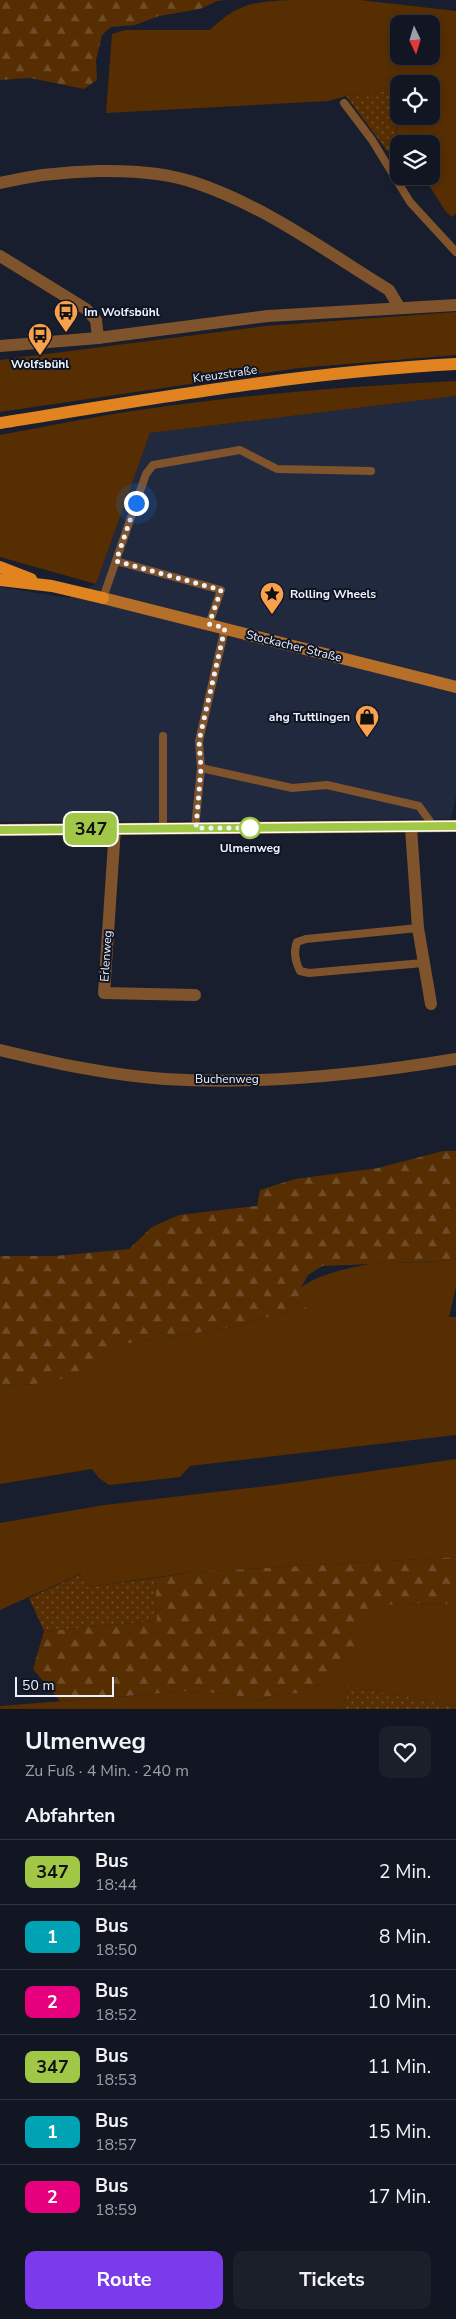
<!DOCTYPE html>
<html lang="de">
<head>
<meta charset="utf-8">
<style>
  :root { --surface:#121622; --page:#1b1f2a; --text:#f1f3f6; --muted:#9c9fa5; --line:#313540; --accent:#7c3aed }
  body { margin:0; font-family:"Nunito Sans",sans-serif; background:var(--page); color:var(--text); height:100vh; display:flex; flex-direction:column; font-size:19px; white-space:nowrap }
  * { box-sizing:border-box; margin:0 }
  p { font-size:16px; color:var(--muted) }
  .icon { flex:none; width:28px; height:28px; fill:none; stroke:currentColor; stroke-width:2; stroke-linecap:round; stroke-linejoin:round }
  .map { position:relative; height:1709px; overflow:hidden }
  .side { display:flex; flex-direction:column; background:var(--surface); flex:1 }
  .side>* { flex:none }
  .badge { padding:0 10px; border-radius:8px; font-size:18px; line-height:32px }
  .needle { width:32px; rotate:176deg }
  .tools { position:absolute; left:390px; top:15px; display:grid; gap:10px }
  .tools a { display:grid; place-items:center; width:50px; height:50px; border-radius:10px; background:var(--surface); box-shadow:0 2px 8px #0003,0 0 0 1px var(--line); font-size:25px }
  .scale { position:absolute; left:15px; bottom:12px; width:99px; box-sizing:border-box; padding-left:5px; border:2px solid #ecf1fc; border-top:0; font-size:14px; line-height:18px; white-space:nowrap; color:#ecf1fc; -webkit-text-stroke:4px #0f1523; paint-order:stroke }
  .you { position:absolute; width:25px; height:25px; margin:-12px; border:4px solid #fff; border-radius:50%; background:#1a73e8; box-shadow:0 0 0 8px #1a73e833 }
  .map>.badge { position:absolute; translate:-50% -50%; box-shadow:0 0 0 2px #fff }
  h2 { padding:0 25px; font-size:19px; line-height:45px }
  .round { display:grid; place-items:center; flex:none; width:52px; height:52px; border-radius:10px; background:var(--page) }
  .headline { display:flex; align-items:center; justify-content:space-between; height:85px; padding:0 25px }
  h1 { font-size:24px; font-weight:700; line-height:38px }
  .primary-button { display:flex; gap:10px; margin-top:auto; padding:10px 25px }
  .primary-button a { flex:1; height:58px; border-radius:10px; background:var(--accent); color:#fff; font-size:20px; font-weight:700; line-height:58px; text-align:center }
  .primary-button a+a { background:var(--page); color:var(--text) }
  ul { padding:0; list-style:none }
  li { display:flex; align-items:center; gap:15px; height:65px; padding:0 25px; border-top:1px solid var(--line) }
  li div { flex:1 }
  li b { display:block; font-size:19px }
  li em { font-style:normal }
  li .badge { min-width:55px; font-weight:700; text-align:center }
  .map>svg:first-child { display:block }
</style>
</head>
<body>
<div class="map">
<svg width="456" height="1709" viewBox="0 0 456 1709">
  <defs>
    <pattern id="forest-firs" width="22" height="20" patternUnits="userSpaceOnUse" patternTransform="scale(1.25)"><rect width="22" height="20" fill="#572e02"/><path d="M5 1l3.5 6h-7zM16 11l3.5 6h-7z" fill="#6f4d28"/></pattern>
    <pattern id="garden-dots" width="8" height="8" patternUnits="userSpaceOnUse" patternTransform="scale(1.25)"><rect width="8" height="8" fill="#572e02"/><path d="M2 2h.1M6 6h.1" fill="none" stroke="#6f4d28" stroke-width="1.8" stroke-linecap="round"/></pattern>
  </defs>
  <rect width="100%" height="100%" fill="#181e2d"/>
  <path fill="#20293d" d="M456 396V796L451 819 0 822V587L68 598 96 584 150 433Z"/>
  <g fill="#572e02" fill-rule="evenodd">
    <path d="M290 0H360L456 11V213L452 217 446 212 423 176H431V144H400L396 135 399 114V116H431V84H399V90L346 96 329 101 106 113 112 34 125 30H210C237 3 254 2 290 0ZM399 24H431V56H399Z"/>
    <path d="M456 312V355L299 368 0 412V360L265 326Z"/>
    <path d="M456 381V396L150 433 96 584 0 557V435C49 426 97 416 146 409 249 394 352 386 456 381Z"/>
    <path d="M456 1258V1287L449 1317H456V1435L190 1466 180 1477 109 1485 99 1478 92 1469 0 1484V1386L35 1384 53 1379 100 1363 117 1345 234 1327 281 1313 306 1309 297 1293C307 1276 352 1267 371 1264 399 1261 428 1265 456 1258Z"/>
    <path d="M456 1459V1557L193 1572 88 1587 82 1573 0 1610V1523L104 1505 275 1485Z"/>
    <path d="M401 1603 456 1604V1706L348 1686 343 1709H0V1706L190 1691 229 1694 258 1700 279 1694 306 1693 324 1681 355 1645 361 1623 369 1607Z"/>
  </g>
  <g fill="url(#forest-firs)">
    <path d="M0 0H225L217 1 200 9 159 16 135 25 111 27 102 35 96 60 97 80 84 89 30 78 0 80Z"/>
    <path d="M443 1151H456V1258L442 1261 322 1266 308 1275 298 1293 307 1309 281 1313 234 1327 117 1345 100 1363 77 1376 35 1384 0 1386V1256H55L129 1249 152 1227 179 1215 257 1206 260 1190 295 1179 378 1168Z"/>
    <path d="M456 1557V1604L401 1603 369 1608 361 1623 356 1645 324 1681 306 1693 279 1694 258 1700 229 1694 190 1691 60 1701 33 1669 44 1631 157 1621 155 1578 193 1572Z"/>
  </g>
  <g fill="url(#garden-dots)">
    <path d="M399 90 396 135 388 152 346 96Z"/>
    <path d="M83 1573 88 1587 155 1578 157 1621 44 1631 29 1598Z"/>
    <path d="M348 1686 456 1706V1709H343Z"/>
  </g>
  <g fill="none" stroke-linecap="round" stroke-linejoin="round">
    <g stroke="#7f532b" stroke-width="8">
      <path d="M344 103 372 140 410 202 456 252"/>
      <path d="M116 561 221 590 209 624"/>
      <path d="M103 598 146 474 153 465 240 450 277 469 371 471"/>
      <path d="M163 736V828"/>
      <path d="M201 768 199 741 225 628"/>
      <path d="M195 828 201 768 292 788 327 785 419 806 434 827"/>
      <path d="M418 928 306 939 297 942C293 952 295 961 300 971L309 973 423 963"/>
    </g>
    <g stroke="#7f532b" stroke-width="12">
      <path d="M0 183C55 170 142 164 196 183 265 206 327 252 389 290L399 307"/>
      <path d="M0 256 86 309 96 320 98 338"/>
      <path d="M0 346 98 338 268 316 456 305"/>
      <path d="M115 828 104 993 195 995"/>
      <path d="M411 828 418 928 431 1004"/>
      <path d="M0 1050C54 1063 109 1075 165 1079 262 1085 360 1075 456 1059"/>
    </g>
    <g stroke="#b66f28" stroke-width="12">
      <path d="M103 598 456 687"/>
      <path d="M0 830 456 826"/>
    </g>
    <g stroke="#e1841f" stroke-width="12">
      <path d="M0 423C151 399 303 372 456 364"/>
      <path d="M0 567 31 579"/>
      <path d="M0 580 52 586 103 598"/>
    </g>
  </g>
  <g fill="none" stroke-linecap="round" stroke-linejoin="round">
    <defs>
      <path id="line" d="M0 830 456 826"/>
    </defs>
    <use href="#line" stroke="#fff" stroke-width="11"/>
    <use href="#line" stroke="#a1c747" stroke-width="8"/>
    <path stroke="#ecf1fc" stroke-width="5" stroke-dasharray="0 9" d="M136 503 116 561 221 590 209 624 225 628 199 741 201 768 196 828H250"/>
  </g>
  <defs>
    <symbol id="bus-pin" viewBox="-11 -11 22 30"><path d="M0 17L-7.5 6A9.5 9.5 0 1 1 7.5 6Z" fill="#f9a04d" stroke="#0f1523"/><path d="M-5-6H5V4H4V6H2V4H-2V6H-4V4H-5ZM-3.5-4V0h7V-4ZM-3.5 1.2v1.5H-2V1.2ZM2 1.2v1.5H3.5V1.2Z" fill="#111"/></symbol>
    <symbol id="sight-pin" viewBox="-11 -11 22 30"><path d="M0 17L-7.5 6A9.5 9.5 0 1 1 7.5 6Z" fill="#f9a04d" stroke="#0f1523"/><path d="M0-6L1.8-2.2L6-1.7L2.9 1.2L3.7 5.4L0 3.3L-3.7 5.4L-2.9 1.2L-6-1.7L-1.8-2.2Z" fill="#111"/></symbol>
    <symbol id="shop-pin" viewBox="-11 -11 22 30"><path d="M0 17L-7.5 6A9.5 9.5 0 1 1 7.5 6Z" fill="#f9a04d" stroke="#0f1523"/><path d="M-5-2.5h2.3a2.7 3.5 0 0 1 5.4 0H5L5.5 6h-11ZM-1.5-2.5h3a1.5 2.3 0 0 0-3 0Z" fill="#111"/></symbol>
  </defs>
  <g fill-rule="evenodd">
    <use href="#bus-pin" x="52" y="298" width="28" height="38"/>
    <use href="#bus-pin" x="26" y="321" width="28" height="38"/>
    <use href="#sight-pin" x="258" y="580" width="28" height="38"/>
    <use href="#shop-pin" x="353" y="703" width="28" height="38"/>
  </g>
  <circle fill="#fff" stroke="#a1c747" stroke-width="2.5" cx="250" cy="828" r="10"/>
  <g text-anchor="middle" stroke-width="4" stroke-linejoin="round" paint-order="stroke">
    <g font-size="12" font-weight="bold" fill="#ecf1fc" stroke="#0f1523" text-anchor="start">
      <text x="84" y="316">Im Wolfsbühl</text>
      <text x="40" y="368" text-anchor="middle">Wolfsbühl</text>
      <text x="290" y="598">Rolling Wheels</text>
      <text x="350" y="721" text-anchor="end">ahg Tuttlingen</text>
    </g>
    <g font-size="12" fill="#ecf1fc" stroke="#0f1523">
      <text transform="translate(225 374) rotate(-8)" y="4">Kreuzstraße</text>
      <text transform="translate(294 646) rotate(14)" y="4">Stockacher Straße</text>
      <text transform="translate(106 956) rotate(-86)" y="4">Erlenweg</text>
      <text x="227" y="1083">Buchenweg</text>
    </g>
    <g font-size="12" font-weight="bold" fill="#ecf1fc" stroke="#0f1523">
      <text x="250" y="852">Ulmenweg</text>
    </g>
  </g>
</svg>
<div class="tools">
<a><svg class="needle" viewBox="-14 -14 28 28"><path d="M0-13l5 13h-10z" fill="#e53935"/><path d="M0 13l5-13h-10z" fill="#9c9fa5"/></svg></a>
<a><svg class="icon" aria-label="locate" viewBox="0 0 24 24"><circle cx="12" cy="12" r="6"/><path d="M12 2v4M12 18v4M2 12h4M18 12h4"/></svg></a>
<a><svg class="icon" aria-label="layers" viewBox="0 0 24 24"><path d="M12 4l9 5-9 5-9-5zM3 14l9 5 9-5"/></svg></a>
</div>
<div class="scale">50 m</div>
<div class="you" style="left:136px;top:503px"></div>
<b class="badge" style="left:91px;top:829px;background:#a1c747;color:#111">347</b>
</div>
<section class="side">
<div class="headline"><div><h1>Ulmenweg</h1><p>Zu Fuß · 4 Min. · 240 m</p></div><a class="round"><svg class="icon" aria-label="heart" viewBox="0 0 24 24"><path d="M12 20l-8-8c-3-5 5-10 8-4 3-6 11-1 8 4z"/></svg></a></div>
<h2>Abfahrten</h2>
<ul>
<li><span class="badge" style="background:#a1c747;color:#111">347</span><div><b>Bus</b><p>18:44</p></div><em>2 Min.</em></li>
<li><span class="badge" style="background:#00a3b4;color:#fff">1</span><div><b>Bus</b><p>18:50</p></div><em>8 Min.</em></li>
<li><span class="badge" style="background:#e6007e;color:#fff">2</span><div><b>Bus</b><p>18:52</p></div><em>10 Min.</em></li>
<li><span class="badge" style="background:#a1c747;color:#111">347</span><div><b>Bus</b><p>18:53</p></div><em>11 Min.</em></li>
<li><span class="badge" style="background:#00a3b4;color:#fff">1</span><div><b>Bus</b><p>18:57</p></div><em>15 Min.</em></li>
<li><span class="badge" style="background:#e6007e;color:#fff">2</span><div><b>Bus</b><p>18:59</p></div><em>17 Min.</em></li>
</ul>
<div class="primary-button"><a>Route</a><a>Tickets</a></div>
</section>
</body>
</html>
